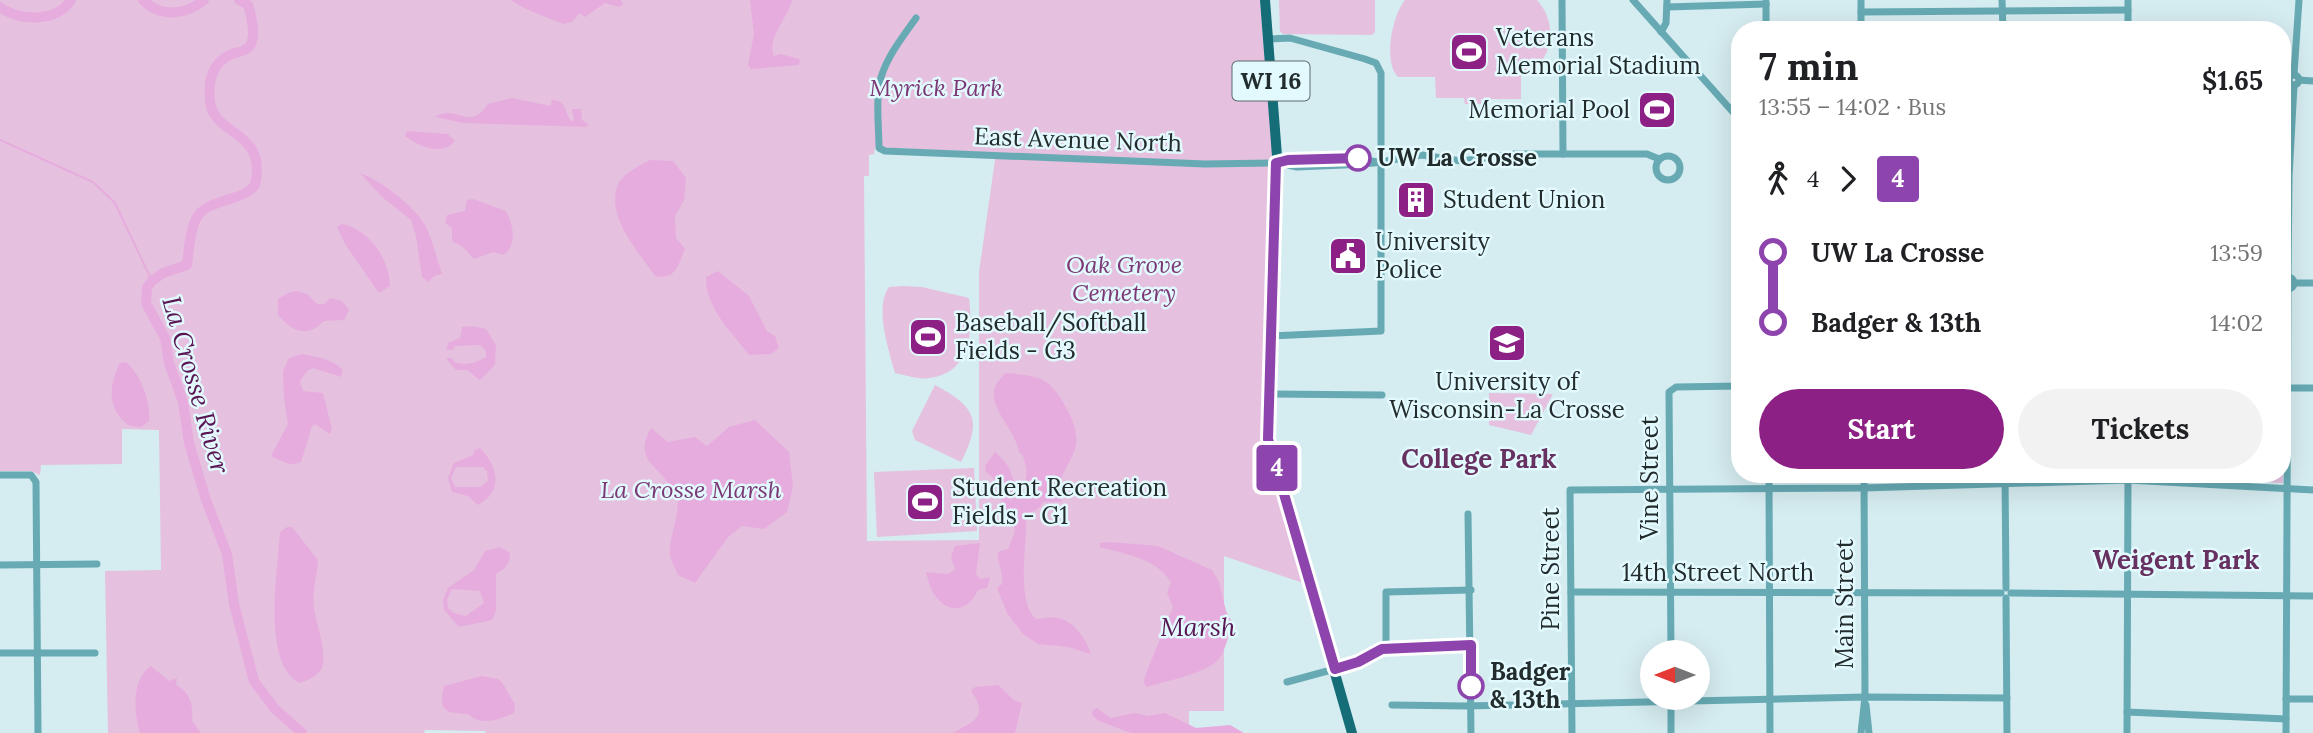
<!DOCTYPE html>
<html lang="en">
<head>
<meta charset="utf-8">
<style>
  :root { --surface:#fff; --page:#f2f2f2; --text:#202124; --muted:#757577; --accent:#8d2084 }
  body { margin:0; font-family:Lora,serif; background:var(--page); color:var(--text); height:100vh; display:flex; flex-direction:column; font-size:26px; white-space:nowrap }
  * { box-sizing:border-box; margin:0 }
  p { font-size:23px; color:var(--muted) }
  .icon { flex:none; width:38px; height:38px; fill:none; stroke:currentColor; stroke-width:2; stroke-linecap:round; stroke-linejoin:round }
  .map { position:relative; flex:1; overflow:hidden }
  .sheet { position:absolute; left:1731px; top:21px; width:560px; height:462px; display:flex; flex-direction:column; background:var(--surface); border-radius:28px; box-shadow:0 7px 28px #0002 }
  .sheet>* { flex:none }
  .badge { padding:0 14px; border-radius:5px; font-size:24px; line-height:46px }
  .needle { width:46px; rotate:270deg }
  .buttons { position:absolute; left:1640px; top:640px; display:grid; gap:14px }
  .buttons a { display:grid; place-items:center; width:70px; height:70px; border-radius:50%; background:var(--surface); box-shadow:0 7px 28px #0002; font-size:35px }
  .map>.badge { position:absolute; translate:-50% -50%; box-shadow:0 0 0 4px #fff }
  .legs { display:flex; align-items:center; gap:10px; height:77px; padding:0 28px; font-size:23px }
  .legs p { margin-inline-start:auto }
  .overview { display:flex; align-items:center; justify-content:space-between; height:119px; padding:0 28px }
  h1 { font-size:38px; font-weight:800; line-height:52px }
  .primary-button { display:flex; gap:14px; margin-top:auto; padding:14px 28px }
  .primary-button a { flex:1; height:80px; border-radius:42px; background:var(--accent); color:#fff; font-size:28px; font-weight:800; line-height:80px; text-align:center }
  .primary-button a+a { background:var(--page); color:var(--text) }
  ul { padding:0 28px; list-style:none }
  li { display:flex; align-items:center; gap:24px; height:70px; font-size:26px }
  li i { display:grid; place-items:center; width:10px; height:100%; margin:0 9px; background:currentColor }
  li i::after { content:''; width:18px; height:18px; margin:-9px; border:5px solid; border-radius:50%; background:var(--surface) }
  li p { margin-inline-start:auto }
  li:first-child i { background:linear-gradient(#0000 50%,currentColor 0) }
  li:last-child i { background:linear-gradient(currentColor 50%,#0000 0) }
  .map>svg:first-child { display:block }
</style>
</head>
<body>
<div class="map">
<svg width="2313" height="733" viewBox="0 0 2313 733">
  <rect width="100%" height="100%" fill="#d5ecf0"/>
  <g fill="#e5c0df" fill-rule="evenodd">
    <path d="M0 0H1260L1273 160 1264 438 1303 583 1224 556V711H1189V733H486L485 731 425 730 424 733H108L105 571 161 570 159 430 122 429V464L41 465 40 475 31 471H0ZM875 147 996 153 979 272V540L867 541 864 176H869V155L874 154Z"/>
    <path d="M1279 0H1375V32L1372 35 1283 34 1280 31Z"/>
    <path d="M1405 0H1537C1559 24 1554 64 1521 75V99H1481V104H1465L1464 98H1436L1435 77H1398C1383 62 1392 16 1405 0Z"/>
    <path d="M903 286 922 287 969 298C973 332 971 373 929 378 919 380 905 375 895 373 889 351 874 307 889 287Z"/>
    <path d="M935 385C975 407 983 419 961 462L915 440 912 431Z"/>
    <path d="M2283 392V483L2145 474H2282Z"/>
    <path d="M1489 393 1553 394 1531 435 1489 425Z"/>
    <path d="M974 468 977 531 877 537 874 472Z"/>
  </g>
  <g fill="#e7acde" fill-rule="evenodd">
    <path d="M511 0H621L623 5 619 7 605 3 585 17 580 13 572 22 563 24C545 16 526 11 511 0Z"/>
    <path d="M750 0H792C788 18 766 39 774 56L781 54 799 59 800 62 798 65 751 69 748 65 754 34Z"/>
    <path d="M512 98 550 106 552 100C567 100 564 112 571 121L574 120 572 109H581L582 120 588 124 587 127 463 123 435 117C457 103 469 133 488 104Z"/>
    <path d="M407 131 448 134 455 141C441 157 419 146 405 136Z"/>
    <path d="M650 160 673 161 686 178 684 200 675 216 676 238 685 249C677 266 677 280 655 276 639 252 607 219 617 187 621 174 639 166 650 160Z"/>
    <path d="M360 173C379 179 418 209 426 227 433 242 437 259 442 274L434 276 428 282 422 277 416 236 411 220 382 197Z"/>
    <path d="M473 199 506 211C513 225 518 244 504 255L493 252 474 259 463 247 452 241V228L445 223 447 215 465 211 467 200Z"/>
    <path d="M342 224C369 229 390 260 390 286L379 293 345 244 337 227Z"/>
    <path d="M718 271 749 296 767 331 775 336 779 348 771 354 749 355C732 332 705 308 706 277Z"/>
    <path d="M296 291 307 294 317 304H325L330 298 342 301 349 310 344 320 324 321C307 338 293 332 278 315V299L288 293Z"/>
    <path d="M471 326 486 329 496 345 495 365 480 380 467 370H456L446 358H452L454 362C466 366 476 363 486 357V351L480 345 455 346 453 350H446L448 343 460 338 462 327Z"/>
    <path d="M302 354C318 357 332 359 343 370L341 377 313 368 307 371 300 381 303 391 323 393 332 429 330 434 315 424 312 426 301 462C289 467 282 461 271 456L288 424 284 398 283 371 289 358Z"/>
    <path d="M126 362C141 375 151 402 149 421L141 427 130 426C107 411 108 386 120 363Z"/>
    <path d="M1005 373C1043 376 1051 378 1069 413 1073 421 1078 436 1076 445 1070 470 1056 470 1062 502H1043C1039 510 1034 512 1026 513 1028 541 1015 601 1036 619 1042 619 1052 616 1058 618 1075 622 1086 639 1091 654L1068 647 1038 644 1023 634 1007 613 997 588 1002 584C1004 573 997 563 998 552L1008 549 1015 531 1013 520 1001 500 994 479 986 472 985 466 995 452C999 456 1005 461 1008 466 1014 478 1011 482 1023 491 1028 481 1027 464 1022 454L1019 453C1017 431 987 407 995 387 997 382 1002 377 1005 373Z"/>
    <path d="M755 420 789 452 793 486 787 512 764 529 742 526 728 537 695 583 678 575C676 569 671 561 670 555 667 543 681 514 677 496 676 491 671 486 668 483 652 461 635 458 651 428L668 442 695 437 707 446 729 427Z"/>
    <path d="M480 448C498 467 504 491 478 505L468 496 452 492 448 478 454 463 473 455 475 450ZM456 467H483L487 471 488 481 481 487H455L451 478Z"/>
    <path d="M287 527H292L318 560C317 577 312 591 314 608 316 623 328 654 322 668 318 676 308 680 300 683 261 664 278 568 280 532Z"/>
    <path d="M1111 542 1158 546 1212 570 1219 582 1226 611 1232 622C1229 634 1226 649 1219 659 1207 673 1166 681 1147 687L1144 683 1145 676 1173 607 1167 593 1171 582C1154 557 1127 555 1100 547V543Z"/>
    <path d="M980 543 976 574 980 579 990 577 987 588 978 590C968 612 948 615 934 594 930 588 928 579 926 572L948 574 955 569 951 557 955 546Z"/>
    <path d="M500 547 510 553C510 565 505 568 496 574V611L492 620 459 627 444 610 443 600 448 588 474 570 485 551ZM452 589 480 591 484 603 466 616 454 613 448 608 447 599Z"/>
    <path d="M151 666 169 681 177 678 176 685C190 692 194 706 192 721L201 733H140C134 712 131 680 151 666Z"/>
    <path d="M482 676 498 679 502 682 515 705 514 713C502 718 489 724 475 719 467 715 474 715 465 714 458 712 450 715 444 708 440 702 443 692 444 686Z"/>
    <path d="M998 685 1015 701 1022 703 1015 733H953C975 720 989 717 971 691L975 687Z"/>
    <path d="M1097 708 1111 718 1135 713 1148 716 1165 713 1196 728 1230 725 1244 733H1131L1099 721 1092 715 1093 710Z"/>
  </g>
  <g fill="none" stroke-linecap="round" stroke-linejoin="round">
    <path stroke="#e7acde" stroke-width="2" d="M0 140 93 182 115 203 152 281"/>
    <g stroke="#e7acde" stroke-width="10">
      <path d="M143 0C161 18 186 15 204 0"/>
      <path d="M239 0 248 5C251 14 257 38 249 47 245 52 235 52 230 55 211 64 208 83 210 101 213 137 268 129 255 185 240 204 205 197 195 221 189 235 189 251 187 265L163 273 152 281 147 288 146 303 165 338 169 363 183 402 189 443 206 500 227 554 234 604 254 681 274 708 302 733"/>
      <path d="M0 7C19 22 58 22 71 0"/>
    </g>
    <g stroke="#67aab4" stroke-width="7">
      <path d="M1562 0 1563 154"/>
      <path d="M1633 0 1740 120"/>
      <path d="M1861 0V30"/>
      <path d="M2002 0 2003 30"/>
      <path d="M2128 0V30"/>
      <path d="M1766 2V30"/>
      <path d="M1667 7 1766 4"/>
      <path d="M1861 12 2128 10"/>
      <path d="M916 18C902 38 883 61 879 86 876 106 879 128 879 148L885 151 1205 164 1276 163 1288 160 1334 157 1380 162"/>
      <path d="M1661 32 1666 23 1667 0"/>
      <path d="M1268 39 1290 38 1365 59 1376 63 1381 73V331L1270 336"/>
      <path d="M2294 74 2299 0"/>
      <circle cx="2294" cy="80" r="5"/>
      <path d="M2299 80 2313 81"/>
      <circle cx="1668" cy="168" r="12"/>
      <path d="M1278 163 1297 167 1344 165 1374 163 1422 155 1461 161 1515 154H1647L1659 159"/>
      <path d="M2288 277 2289 177 2294 85"/>
      <circle cx="2288" cy="283" r="6"/>
      <path d="M2294 283H2313"/>
      <path d="M2282 388H2313"/>
      <path d="M1269 394 1382 395"/>
      <path d="M1769 474 1770 733"/>
      <path d="M2005 474 2006 588"/>
      <path d="M0 475H31L36 482 38 733"/>
      <path d="M1468 514 1471 733"/>
      <path d="M0 565 97 564"/>
      <path d="M1571 592 2001 593"/>
      <path d="M2011 593 2313 596"/>
      <path d="M2006 598 2007 733"/>
      <path d="M1386 648V592L1471 590"/>
      <path d="M0 653H95"/>
      <path d="M1671 653 1669 392 1676 387 1740 386"/>
      <path d="M1287 682 1353 664 1382 649 1471 645"/>
      <path d="M1671 698V733"/>
      <path d="M2286 699H2313"/>
      <path d="M1392 705 1465 706 1865 697 2007 698"/>
      <path d="M1866 705 1869 733"/>
      <path d="M2127 712 2286 719"/>
      <path d="M1572 733 1570 490 1864 488 2128 480 2313 490"/>
      <path d="M1861 733 1865 697 1864 474"/>
      <path d="M2127 733 2128 474"/>
      <path d="M2286 733 2288 289"/>
    </g>
    <path stroke="#156d78" stroke-width="10" d="M1265 0 1277 156 1268 439 1352 733"/>
  </g>
  <g fill="none" stroke-linecap="round" stroke-linejoin="round">
    <defs>
      <path id="line-1" d="M1358 158 1288 160 1276 163 1268 439 1335 669 1358 662 1382 649 1471 645V686"/>
    </defs>
    <use href="#line-1" stroke="#fff" stroke-width="16"/>
    <use href="#line-1" stroke="#8e44ad" stroke-width="10"/>
  </g>
  <defs>
    <symbol id="stadium-square" viewBox="-11 -11 22 22"><rect x="-9" y="-9" width="18" height="18" rx="4" fill="#8d2084" stroke="#e2f9fd"/><path d="M0-5a6.5 5 0 1 0 0 10a6.5 5 0 1 0 0-10ZM-3.5-1.8h7v3.6h-7Z" fill="#fff"/></symbol>
    <symbol id="building-square" viewBox="-11 -11 22 22"><rect x="-9" y="-9" width="18" height="18" rx="4" fill="#8d2084" stroke="#e2f9fd"/><path d="M-4-6H4V6H1V3H-1V6H-4ZM-2.5-4.3h1.7v1.8h-1.7ZM.8-4.3h1.7v1.8H.8ZM-2.5-1h1.7V.8h-1.7ZM.8-1h1.7V.8H.8Z" fill="#fff"/></symbol>
    <symbol id="civic-square" viewBox="-11 -11 22 22"><rect x="-9" y="-9" width="18" height="18" rx="4" fill="#8d2084" stroke="#e2f9fd"/><path d="M-.6-6.5H3V-4.5H.6V-3L4-1V1h2V6H-6V1h2V-1L-.6-3ZM-1.2 2.5V6h2.4V2.5Z" fill="#fff"/></symbol>
    <symbol id="university-square" viewBox="-11 -11 22 22"><rect x="-9" y="-9" width="18" height="18" rx="4" fill="#8d2084" stroke="#e2f9fd"/><path d="M0-5L7-2L0 1L-7-2ZM-4 1L0 2.5L4 1V4Q0 6-4 4Z" fill="#fff"/></symbol>
  </defs>
  <g fill-rule="evenodd">
    <use href="#stadium-square" x="1447" y="30" width="44" height="44"/>
    <use href="#stadium-square" x="1635" y="88" width="44" height="44"/>
    <use href="#building-square" x="1394" y="178" width="44" height="44"/>
    <use href="#civic-square" x="1326" y="234" width="44" height="44"/>
    <use href="#stadium-square" x="906" y="315" width="44" height="44"/>
    <use href="#university-square" x="1485" y="321" width="44" height="44"/>
    <use href="#stadium-square" x="903" y="480" width="44" height="44"/>
  </g>
  <g fill="#fff" stroke="#8e44ad" stroke-width="3.5">
    <circle cx="1358" cy="158" r="12"/>
    <circle cx="1471" cy="686" r="12"/>
  </g>
  <g text-anchor="middle" stroke-width="5" stroke-linejoin="round" paint-order="stroke">
    <rect fill="#e2f9fd" stroke="#5c6a6b" stroke-width="2" x="1232.5" y="61.5" width="77" height="39" rx="5"/>
    <g font-size="23" font-weight="bold" fill="#232c2d">
      <text x="1271" y="89">WI 16</text>
    </g>
    <g font-size="24" fill="#232c2d" stroke="#e2f9fd" text-anchor="start">
      <text x="1496" y="46">Veterans<tspan x="1496" dy="28">Memorial Stadium</tspan></text>
      <text x="1630" y="118" text-anchor="end">Memorial Pool</text>
      <text x="1443" y="208">Student Union</text>
      <text x="1375" y="250">University<tspan x="1375" dy="28">Police</tspan></text>
      <text x="955" y="331">Baseball/Softball<tspan x="955" dy="28">Fields - G3</tspan></text>
      <text x="1507" y="390" text-anchor="middle">University of<tspan x="1507" dy="28">Wisconsin-La Crosse</tspan></text>
      <text x="952" y="496">Student Recreation<tspan x="952" dy="28">Fields - G1</tspan></text>
    </g>
    <g font-size="24" font-style="italic" fill="#7c3875" stroke="#e2f9fd">
      <text x="936" y="96">Myrick Park</text>
      <text x="1124" y="273">Oak Grove<tspan x="1124" dy="28">Cemetery</tspan></text>
      <text x="691" y="498">La Crosse Marsh</text>
    </g>
    <g font-size="24" fill="#232c2d" stroke="#e2f9fd">
      <text transform="translate(1078 140) rotate(2)" y="8">East Avenue North</text>
      <text transform="translate(1650 478) rotate(-90)" y="8">Vine Street</text>
      <text transform="translate(1551 569) rotate(-90)" y="8">Pine Street</text>
      <text x="1718" y="581">14th Street North</text>
      <text transform="translate(1845 604) rotate(-90)" y="8">Main Street</text>
    </g>
    <g font-size="24" font-weight="bold" fill="#232c2d" stroke="#e2f9fd" text-anchor="start">
      <text x="1377" y="166">UW La Crosse</text>
      <text x="1490" y="680">Badger<tspan x="1490" dy="28">&amp; 13th</tspan></text>
    </g>
    <g font-size="26" font-style="italic" fill="#591553" stroke="#e2f9fd">
      <text transform="translate(196 385) rotate(74)" y="9">La Crosse River</text>
      <text x="1198" y="636">Marsh</text>
    </g>
    <g font-size="26" font-weight="bold" fill="#673261" stroke="#e2f9fd">
      <text x="1479" y="468">College Park</text>
      <text x="2176" y="569">Weigent Park</text>
    </g>
  </g>
</svg>
<div class="buttons">
<a><svg class="needle" viewBox="-14 -14 28 28"><path d="M0-13l5 13h-10z" fill="#e53935"/><path d="M0 13l5-13h-10z" fill="#757577"/></svg></a>
</div>
<b class="badge" style="left:1277px;top:468px;background:#8e44ad;color:#fff">4</b>
<section class="sheet">
<div class="overview"><div><h1>7 min</h1><p>13:55 – 14:02 · Bus</p></div><b>$1.65</b></div>
<div class="legs"><svg class="icon" aria-label="walk" viewBox="0 0 24 24"><circle cx="13" cy="4" r="2"/><path d="M13 8l-2 6 4 7M11 14l-3 7M7 12l3-4h3l4 4"/></svg>4<svg class="icon" aria-label="forward" viewBox="0 0 24 24"><path d="M9 5l7 7-7 7"/></svg><b class="badge" style="background:#8e44ad;color:#fff">4</b></div>
<ul>
<li><i style="color:#8e44ad"></i><b>UW La Crosse</b><p>13:59</p></li>
<li><i style="color:#8e44ad"></i><b>Badger &amp; 13th</b><p>14:02</p></li>
</ul>
<div class="primary-button"><a>Start</a><a>Tickets</a></div>
</section>
</div>
</body>
</html>
